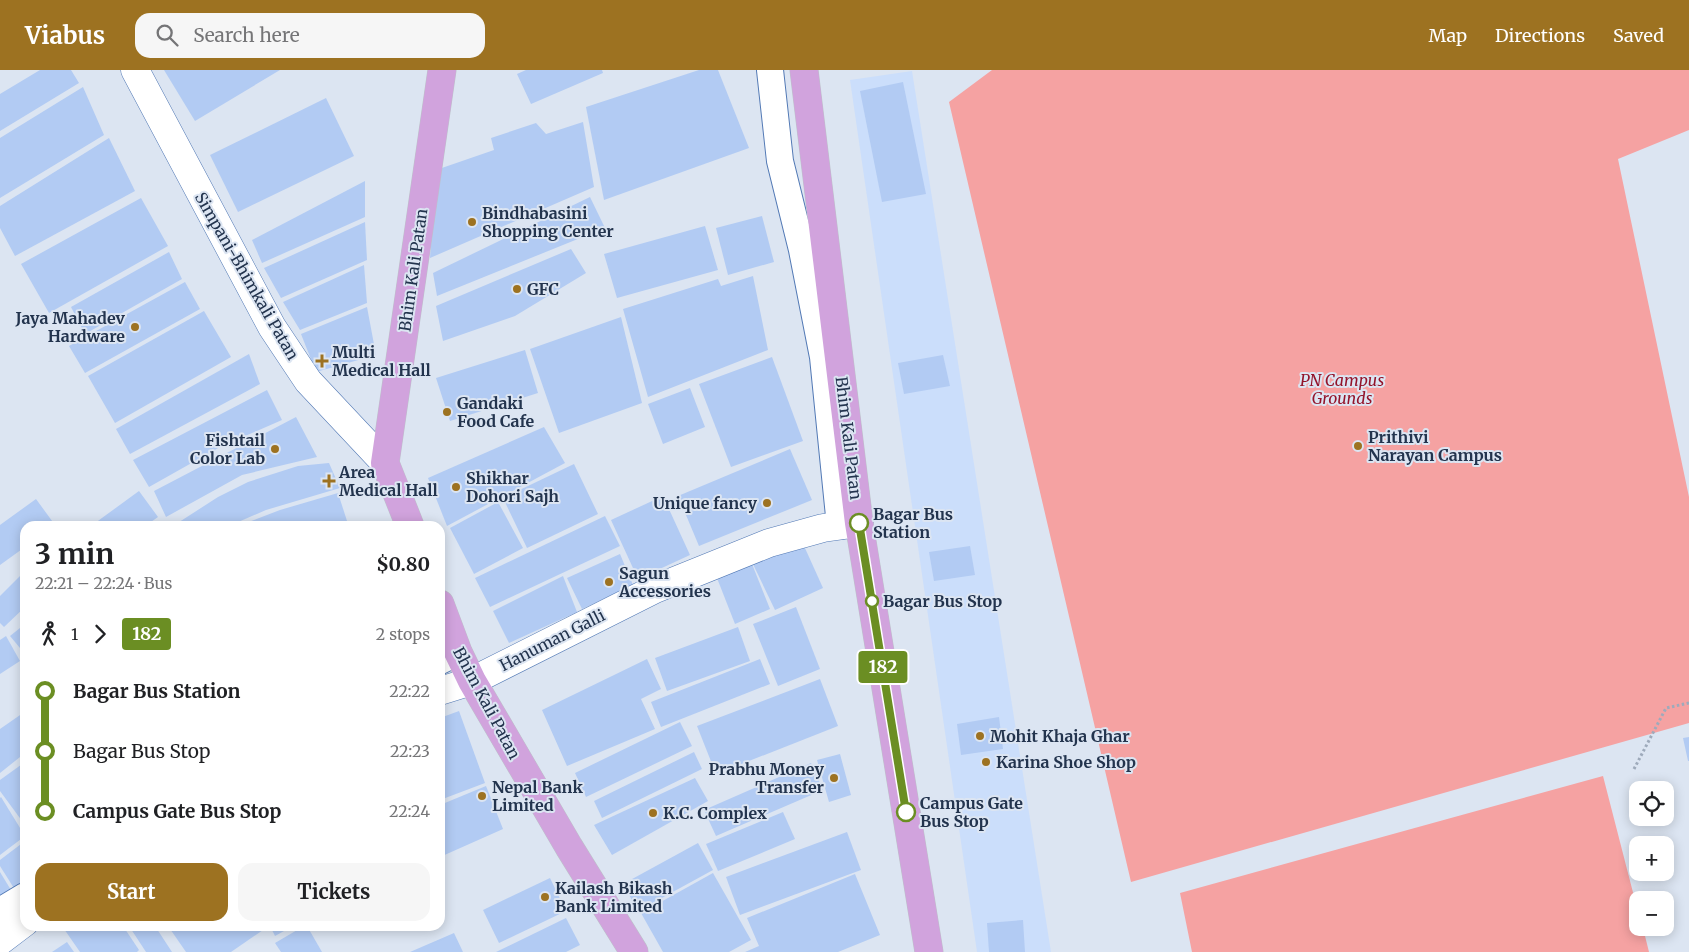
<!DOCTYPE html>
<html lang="en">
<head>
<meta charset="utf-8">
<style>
  :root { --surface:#fff; --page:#f6f6f6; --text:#202124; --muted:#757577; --accent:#9d7221 }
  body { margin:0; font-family:Merriweather,serif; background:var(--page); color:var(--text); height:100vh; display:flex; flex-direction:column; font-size:19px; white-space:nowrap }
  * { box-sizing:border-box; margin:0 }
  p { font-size:16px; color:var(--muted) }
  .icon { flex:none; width:28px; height:28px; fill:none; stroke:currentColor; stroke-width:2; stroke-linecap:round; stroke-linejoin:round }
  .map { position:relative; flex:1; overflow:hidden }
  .panel { position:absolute; left:20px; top:451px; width:425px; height:410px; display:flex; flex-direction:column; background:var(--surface); border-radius:15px; box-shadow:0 2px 12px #0003 }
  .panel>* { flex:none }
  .badge { padding:0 10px; border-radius:4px; font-size:18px; line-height:32px }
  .buttons { position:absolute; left:1629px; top:711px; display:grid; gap:10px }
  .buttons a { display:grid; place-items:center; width:45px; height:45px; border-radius:10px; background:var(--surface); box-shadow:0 2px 12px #0003; font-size:25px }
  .map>.badge { position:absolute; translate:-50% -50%; box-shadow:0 0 0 2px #fff }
  .legs { display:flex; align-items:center; gap:8px; height:55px; padding:0 15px; font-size:16px }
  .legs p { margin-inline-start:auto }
  .summary { display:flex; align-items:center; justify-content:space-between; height:85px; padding:0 15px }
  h1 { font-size:28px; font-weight:700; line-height:38px }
  .cta { display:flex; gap:10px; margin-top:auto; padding:10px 15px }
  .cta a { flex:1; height:58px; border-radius:15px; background:var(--accent); color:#fff; font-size:20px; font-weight:700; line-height:58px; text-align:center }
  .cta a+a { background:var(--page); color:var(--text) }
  ul { padding:0 15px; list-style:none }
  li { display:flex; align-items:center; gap:18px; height:60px; font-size:19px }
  li i { display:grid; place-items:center; width:8px; height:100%; margin:0 6px; background:currentColor }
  li i::after { content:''; width:12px; height:12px; margin:-6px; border:4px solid; border-radius:50%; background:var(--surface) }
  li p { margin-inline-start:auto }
  li:first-child i { background:linear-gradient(#0000 50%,currentColor 0) }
  li:last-child i { background:linear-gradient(currentColor 50%,#0000 0) }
  header { display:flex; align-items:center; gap:30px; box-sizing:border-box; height:70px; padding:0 25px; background:var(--accent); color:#fff }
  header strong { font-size:24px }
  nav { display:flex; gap:28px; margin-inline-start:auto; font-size:18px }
  .search { width:350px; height:45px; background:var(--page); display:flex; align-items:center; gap:12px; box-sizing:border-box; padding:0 18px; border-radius:15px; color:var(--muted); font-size:19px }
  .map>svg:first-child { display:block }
</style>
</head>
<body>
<header>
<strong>Viabus</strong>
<div class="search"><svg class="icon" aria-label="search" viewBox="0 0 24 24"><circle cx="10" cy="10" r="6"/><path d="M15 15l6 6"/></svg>Search here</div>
<nav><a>Map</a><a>Directions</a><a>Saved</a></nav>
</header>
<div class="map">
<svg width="1689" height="882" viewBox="0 0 1689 882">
  <rect width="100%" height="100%" fill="#dce5f2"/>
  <path fill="#cbdefb" d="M912 1 1051 882H977L850 10Z"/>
  <g fill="#f5a2a2">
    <path d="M992 0H1689V60L1618 89 1689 427V653L1131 812 949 32Z"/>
    <path d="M1603 706 1637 838 1638 858H1643L1649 882H1192L1180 823Z"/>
  </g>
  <g fill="#b2cbf3">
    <path d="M40 0H71L79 13 0 61V24Z"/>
    <path d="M164 0H280L195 51Z"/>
    <path d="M526 0H602L603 3 531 34 517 4Z"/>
    <path d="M699 0H718L749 78 604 130 586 37Z"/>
    <path d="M903 12 926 124 882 132 860 21Z"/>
    <path d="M83 17 104 65 0 128V68Z"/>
    <path d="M326 28 354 86 238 142 210 85Z"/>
    <path d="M583 52 594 117 430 188 436 100 494 80 491 68 536 53 546 64Z"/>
    <path d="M109 68 135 121 15 186 0 158V136Z"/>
    <path d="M365 111V147L262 193 252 170Z"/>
    <path d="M590 127 605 158 437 226 433 203Z"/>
    <path d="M141 128 168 176 49 243 21 194Z"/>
    <path d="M762 146 774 192 728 205 716 158Z"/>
    <path d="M365 152 367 190 281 228 264 198Z"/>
    <path d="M705 156 718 200 617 228 604 184Z"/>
    <path d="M571 179 586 203 515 246 443 271 436 236Z"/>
    <path d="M169 182 182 209 85 264 71 237Z"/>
    <path d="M364 195 367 233 300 260 283 232Z"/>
    <path d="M753 206 768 280 648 327 623 239 718 209 721 216Z"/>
    <path d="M185 212 200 239 85 303 69 276Z"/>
    <path d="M367 237 376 285 316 302 301 264Z"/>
    <path d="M204 241 231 287 115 353 88 306Z"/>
    <path d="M621 247 642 333 559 363 530 279Z"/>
    <path d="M525 280 538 323 450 351 436 308Z"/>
    <path d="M249 284 260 314 130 384 116 359Z"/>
    <path d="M943 285 950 316 904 324 898 293Z"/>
    <path d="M772 287 803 371 731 397 699 314Z"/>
    <path d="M690 318 705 357 663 374 648 334Z"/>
    <path d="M267 320 282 350 220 377 149 417 133 390Z"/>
    <path d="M296 347 317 387 242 405 166 447 154 421Z"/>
    <path d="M544 357 565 393 447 456 428 408Z"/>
    <path d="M790 379 812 430 699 476 678 426Z"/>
    <path d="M329 393 340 418 266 440 229 456H173L218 427 248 412 298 396Z"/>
    <path d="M574 394 598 444 527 478 503 428Z"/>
    <path d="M139 421 158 447 145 456H91Z"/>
    <path d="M338 423 348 454 342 456H238L280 440Z"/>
    <path d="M663 426 690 485 638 509 611 450Z"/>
    <path d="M36 429 55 455 53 456H25V477L0 495V455Z"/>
    <path d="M498 432 523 478 474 504 450 458Z"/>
    <path d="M605 446 620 476 490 537 475 508Z"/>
    <path d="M800 467 823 518 775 540 751 490Z"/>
    <path d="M970 476 975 505 934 511 929 482Z"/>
    <path d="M620 484 633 515 582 539 567 508Z"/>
    <path d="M750 489 770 539 735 554 715 503Z"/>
    <path d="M20 506 25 512V537L4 557 0 553V526Z"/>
    <path d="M563 506 577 542 509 573 493 541Z"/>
    <path d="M796 537 820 599 778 616 753 554Z"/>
    <path d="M25 554V584L10 566Z"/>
    <path d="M738 557 750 591 667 621 655 588Z"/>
    <path d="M6 566 20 591 0 604V570Z"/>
    <path d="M647 589 661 619 641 629 655 659 567 696 542 640Z"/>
    <path d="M760 589 770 614 661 657 651 632Z"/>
    <path d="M820 609 838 656 716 704 697 656Z"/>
    <path d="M459 641 485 713 440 730V648Z"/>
    <path d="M23 643 25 646V683L0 703V659Z"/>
    <path d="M999 647 1003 679 961 685 957 654Z"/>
    <path d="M680 652 692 676 586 727 575 703Z"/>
    <path d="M1689 667V691H1688L1683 668Z"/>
    <path d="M694 682 702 699 602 748 594 731Z"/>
    <path d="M840 684 851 725 829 732 817 690Z"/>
    <path d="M25 692V755L0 721V710Z"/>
    <path d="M811 693 823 720 716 766 704 740Z"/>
    <path d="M695 708 708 731 612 785 594 755Z"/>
    <path d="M486 716 503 759 440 787V735Z"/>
    <path d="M1 727 25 766 0 785V728Z"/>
    <path d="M783 742 795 769 718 801 706 774Z"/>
    <path d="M847 762 861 800 740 845 726 807Z"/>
    <path d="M25 771V817L17 823 0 796V790Z"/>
    <path d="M698 773 713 800 638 841 623 814Z"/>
    <path d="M0 802 14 825 0 834Z"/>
    <path d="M713 803 751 870 729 882H663L641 843Z"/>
    <path d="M855 804 880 865 838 882H745L759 876 747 848Z"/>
    <path d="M550 808 566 841 499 873 483 840Z"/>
    <path d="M566 848 580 875 566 882H496Z"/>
    <path d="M1023 850 1025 882H989L987 853Z"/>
    <path d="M62 856H123L139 880 137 882H80Z"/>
    <path d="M129 856H155L172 882H146Z"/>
    <path d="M168 856H261L263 860 231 882H186Z"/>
    <path d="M270 856H293L275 866Z"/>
    <path d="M304 856H307L322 882H281L275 873Z"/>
    <path d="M454 863 463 882H410Z"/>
    <path d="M67 872 74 882H52Z"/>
  </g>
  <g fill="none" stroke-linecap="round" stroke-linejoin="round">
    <defs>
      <g id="pedestrian">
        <path d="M770 0 780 91 802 180 823 287 840 456"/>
        <path d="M440 591 458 582"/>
        <path d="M0 841 25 826"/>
      </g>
      <path id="minor" d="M472 611 655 519 769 473 823 458 859 453"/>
      <g id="secondary">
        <path d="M135 0 272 257 308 311 385 393"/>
        <path d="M440 621 472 611"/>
        <path d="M0 871 25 852"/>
      </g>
      <g id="primary">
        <path d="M804 0 859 453 929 882"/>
        <path d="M410 456 385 393 442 0"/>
        <path d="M440 534 458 582 472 611 569 777 634 882"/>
      </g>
    </defs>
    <use href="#pedestrian" stroke="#5279b5" stroke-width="28"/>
    <use href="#minor" stroke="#5279b5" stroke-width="29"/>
    <use href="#secondary" stroke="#5279b5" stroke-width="29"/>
    <use href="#primary" stroke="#bdc2ca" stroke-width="29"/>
    <path stroke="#9eaabb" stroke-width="3" stroke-dasharray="2.5 2.5" stroke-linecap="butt" d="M1634 699 1666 638 1689 633"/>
    <use href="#pedestrian" stroke="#fff" stroke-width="26"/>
    <use href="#minor" stroke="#fff" stroke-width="28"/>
    <use href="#secondary" stroke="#fff" stroke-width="28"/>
    <use href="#primary" stroke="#d1a3dd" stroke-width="28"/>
  </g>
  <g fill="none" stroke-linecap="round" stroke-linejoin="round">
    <defs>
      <path id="line-1" d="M859 453 906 742"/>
    </defs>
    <use href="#line-1" stroke="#fff" stroke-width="11"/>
    <use href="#line-1" stroke="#6b8e23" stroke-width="8"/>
  </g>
  <g fill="#9d7221" stroke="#dce5f2" stroke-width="2">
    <circle cx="472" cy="152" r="5"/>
    <circle cx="517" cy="219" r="5"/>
    <circle cx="135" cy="257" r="5"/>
    <path d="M319.5 283.5h5v5h5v5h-5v5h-5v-5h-5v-5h5z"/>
    <circle cx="447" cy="342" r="5"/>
    <circle cx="1358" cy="376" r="5"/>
    <circle cx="275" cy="379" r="5"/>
    <path d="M326.5 403.5h5v5h5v5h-5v5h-5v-5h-5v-5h5z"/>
    <circle cx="456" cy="417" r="5"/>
    <circle cx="767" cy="433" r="5"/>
    <circle cx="609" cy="512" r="5"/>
    <circle cx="980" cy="666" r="5"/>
    <circle cx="986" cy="692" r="5"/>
    <circle cx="834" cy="708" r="5"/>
    <circle cx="482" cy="726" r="5"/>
    <circle cx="653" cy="743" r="5"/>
    <circle cx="545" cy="827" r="5"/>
  </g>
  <g fill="#fff" stroke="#6b8e23" stroke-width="2.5">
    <circle cx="859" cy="453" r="9"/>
    <circle cx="872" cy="531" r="6"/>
    <circle cx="906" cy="742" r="9"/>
  </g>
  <g text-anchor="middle" stroke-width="4" stroke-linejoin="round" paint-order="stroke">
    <g font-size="16" font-weight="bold" fill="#23344e" stroke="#dce5f2" text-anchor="start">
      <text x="482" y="149">Bindhabasini<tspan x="482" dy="18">Shopping Center</tspan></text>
      <text x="527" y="225">GFC</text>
      <text x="125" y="254" text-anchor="end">Jaya Mahadev<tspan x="125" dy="18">Hardware</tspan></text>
      <text x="332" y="288">Multi<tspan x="332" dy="18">Medical Hall</tspan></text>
      <text x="457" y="339">Gandaki<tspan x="457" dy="18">Food Cafe</tspan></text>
      <text x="1368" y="373">Prithivi<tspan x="1368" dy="18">Narayan Campus</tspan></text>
      <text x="265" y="376" text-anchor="end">Fishtail<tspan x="265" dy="18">Color Lab</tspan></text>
      <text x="339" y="408">Area<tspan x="339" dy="18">Medical Hall</tspan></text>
      <text x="466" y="414">Shikhar<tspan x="466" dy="18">Dohori Sajh</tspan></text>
      <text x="757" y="439" text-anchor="end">Unique fancy</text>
      <text x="619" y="509">Sagun<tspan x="619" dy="18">Accessories</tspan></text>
      <text x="990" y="672">Mohit Khaja Ghar</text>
      <text x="996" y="698">Karina Shoe Shop</text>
      <text x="824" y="705" text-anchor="end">Prabhu Money<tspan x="824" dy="18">Transfer</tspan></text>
      <text x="492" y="723">Nepal Bank<tspan x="492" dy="18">Limited</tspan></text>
      <text x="663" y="749">K.C. Complex</text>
      <text x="555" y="824">Kailash Bikash<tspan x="555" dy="18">Bank Limited</tspan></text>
    </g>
    <g font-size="16" fill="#23344e" stroke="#dce5f2">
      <text transform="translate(413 200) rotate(-82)" y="6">Bhim Kali Patan</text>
      <text transform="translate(247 206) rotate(60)" y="6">Simpani-Bhimkali Patan</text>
      <text transform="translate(849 368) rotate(83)" y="6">Bhim Kali Patan</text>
      <text transform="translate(552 570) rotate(-27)" y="6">Hanuman Galli</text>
      <text transform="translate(487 633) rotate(62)" y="6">Bhim Kali Patan</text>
    </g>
    <g font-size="16" font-style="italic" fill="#93142b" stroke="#dce5f2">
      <text x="1342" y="316">PN Campus<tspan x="1342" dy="18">Grounds</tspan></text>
    </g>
    <g font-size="16" font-weight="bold" fill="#23344e" stroke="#dce5f2" text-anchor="start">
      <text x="873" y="450">Bagar Bus<tspan x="873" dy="18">Station</tspan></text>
      <text x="883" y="537">Bagar Bus Stop</text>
      <text x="920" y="739">Campus Gate<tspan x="920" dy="18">Bus Stop</tspan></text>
    </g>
  </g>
</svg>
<div class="buttons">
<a><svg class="icon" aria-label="locate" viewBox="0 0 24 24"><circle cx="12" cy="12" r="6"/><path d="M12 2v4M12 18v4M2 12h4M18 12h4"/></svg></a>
<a>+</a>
<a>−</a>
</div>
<b class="badge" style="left:883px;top:597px;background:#6b8e23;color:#fff">182</b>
<section class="panel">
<div class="summary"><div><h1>3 min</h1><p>22:21 – 22:24 · Bus</p></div><b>$0.80</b></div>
<div class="legs"><svg class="icon" aria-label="walk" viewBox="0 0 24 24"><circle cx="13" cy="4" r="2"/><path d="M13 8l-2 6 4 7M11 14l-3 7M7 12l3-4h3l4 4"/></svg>1<svg class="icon" aria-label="forward" viewBox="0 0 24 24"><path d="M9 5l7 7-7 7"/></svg><b class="badge" style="background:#6b8e23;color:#fff">182</b><p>2 stops</p></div>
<ul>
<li><i style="color:#6b8e23"></i><b>Bagar Bus Station</b><p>22:22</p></li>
<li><i style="color:#6b8e23"></i><span>Bagar Bus Stop</span><p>22:23</p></li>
<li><i style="color:#6b8e23"></i><b>Campus Gate Bus Stop</b><p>22:24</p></li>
</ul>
<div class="cta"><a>Start</a><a>Tickets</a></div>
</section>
</div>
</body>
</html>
